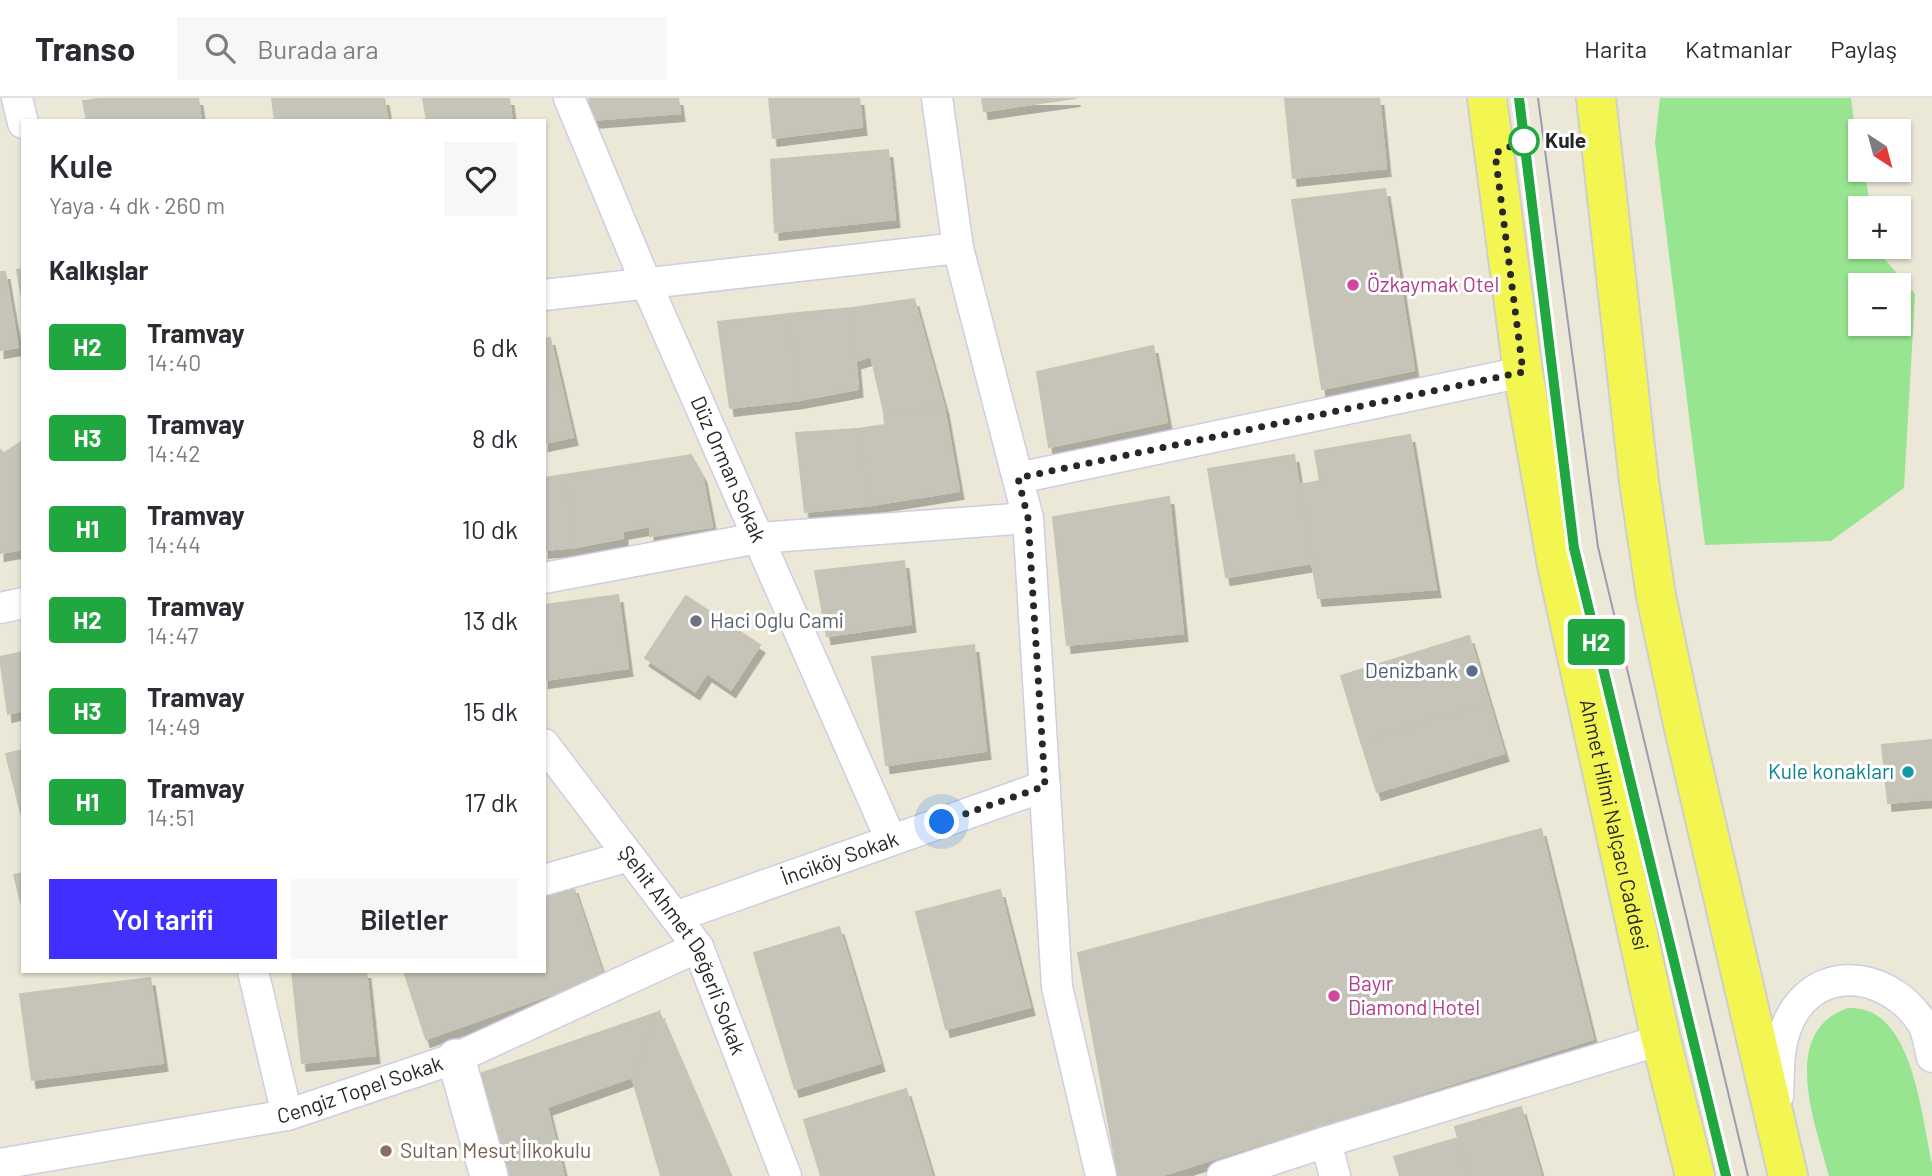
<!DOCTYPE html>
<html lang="tr">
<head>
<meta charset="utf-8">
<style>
  :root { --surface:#fff; --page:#f7f7f7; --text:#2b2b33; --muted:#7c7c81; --line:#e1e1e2; --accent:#3f30ff }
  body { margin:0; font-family:Barlow,sans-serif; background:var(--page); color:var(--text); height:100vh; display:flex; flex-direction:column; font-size:26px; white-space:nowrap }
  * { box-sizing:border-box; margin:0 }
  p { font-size:23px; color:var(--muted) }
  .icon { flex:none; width:38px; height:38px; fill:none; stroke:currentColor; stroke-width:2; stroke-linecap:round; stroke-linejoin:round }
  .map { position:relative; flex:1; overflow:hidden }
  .sheet { position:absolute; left:21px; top:21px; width:525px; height:854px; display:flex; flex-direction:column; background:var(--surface); border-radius:0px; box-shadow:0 2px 5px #0004 }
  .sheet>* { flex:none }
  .badge { padding:0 14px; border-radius:5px; font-size:24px; line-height:46px }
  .needle { width:46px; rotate:144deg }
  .fabs { position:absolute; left:1848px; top:21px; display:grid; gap:14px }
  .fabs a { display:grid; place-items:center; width:63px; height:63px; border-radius:0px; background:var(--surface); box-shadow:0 2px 5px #0004; font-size:35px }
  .you { position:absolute; width:35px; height:35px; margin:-18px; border:5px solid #fff; border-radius:50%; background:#1a73e8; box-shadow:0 0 0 10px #1a73e833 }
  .map>.badge { position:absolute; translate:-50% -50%; box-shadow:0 0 0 4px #fff }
  h2 { padding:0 28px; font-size:26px; line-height:63px }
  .round { display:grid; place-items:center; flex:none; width:74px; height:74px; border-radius:0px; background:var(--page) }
  .headline { display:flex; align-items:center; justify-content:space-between; height:119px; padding:0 28px }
  h1 { font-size:33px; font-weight:600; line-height:52px }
  .primary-button { display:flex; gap:14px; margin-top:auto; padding:14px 28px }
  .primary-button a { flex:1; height:80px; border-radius:0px; background:var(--accent); color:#fff; font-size:28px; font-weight:600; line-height:80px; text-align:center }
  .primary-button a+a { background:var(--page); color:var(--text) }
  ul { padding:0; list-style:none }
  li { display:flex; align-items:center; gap:21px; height:91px; padding:0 28px }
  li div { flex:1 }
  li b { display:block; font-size:26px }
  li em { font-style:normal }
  li .badge { min-width:77px; font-weight:700; text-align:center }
  header { display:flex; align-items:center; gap:42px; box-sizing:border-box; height:98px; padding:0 35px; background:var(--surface); border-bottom:2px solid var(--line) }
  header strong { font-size:33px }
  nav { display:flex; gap:38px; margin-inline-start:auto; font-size:24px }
  .search { width:490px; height:63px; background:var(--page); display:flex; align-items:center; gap:18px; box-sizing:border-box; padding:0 24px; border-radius:0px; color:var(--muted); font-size:26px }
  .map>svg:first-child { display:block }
</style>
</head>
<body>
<header>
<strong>Transo</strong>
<div class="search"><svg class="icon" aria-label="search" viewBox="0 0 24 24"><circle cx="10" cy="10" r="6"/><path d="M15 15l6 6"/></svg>Burada ara</div>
<nav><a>Harita</a><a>Katmanlar</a><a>Paylaş</a></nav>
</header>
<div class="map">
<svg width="1932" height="1078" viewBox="0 0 1932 1078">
  <defs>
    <filter id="shadow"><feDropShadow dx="4.5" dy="8" stdDeviation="0" flood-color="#0004"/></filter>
  </defs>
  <rect width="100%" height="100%" fill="#ebe8d8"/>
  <g fill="#98e591" fill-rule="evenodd">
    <path d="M1660 0H1851L1860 72H1864L1871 110H1860V149H1879L1881 157 1915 196 1904 390 1831 443 1705 447 1655 44ZM1860 187H1899V226H1860Z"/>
    <path d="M1848 910C1913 906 1921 1018 1932 1065V1078H1829C1816 1027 1778 934 1848 910Z"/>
  </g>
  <g fill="#c6c4b8" stroke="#c6c4b2" stroke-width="2" filter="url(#shadow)">
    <path d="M106 0H198L201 23H87L83 3Z"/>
    <path d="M272 0H384L388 23H275Z"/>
    <path d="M423 0H509L512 23H427Z"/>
    <path d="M589 0H678L680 15 592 22Z"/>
    <path d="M769 0H859L862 29 773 40Z"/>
    <path d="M982 0H1076L984 13Z"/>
    <path d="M1285 0H1379L1386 70 1293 80Z"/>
    <path d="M888 52 895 121 775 134 771 62Z"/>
    <path d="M1385 91 1414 272 1322 291 1292 102Z"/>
    <path d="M23 171V207L17 172Z"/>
    <path d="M0 174H5L18 249 0 252Z"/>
    <path d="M914 201 944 309 884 314 871 258 855 263 851 210Z"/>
    <path d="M851 210 858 291 799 302 788 216Z"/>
    <path d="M788 216 799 302 730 310 718 224Z"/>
    <path d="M550 240 573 339 544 345V241Z"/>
    <path d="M1153 248 1167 324 1049 349 1037 274Z"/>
    <path d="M944 309 959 393 871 407 857 331 885 327 884 314Z"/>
    <path d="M857 331 871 407 805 414 796 335Z"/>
    <path d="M1410 337 1436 491 1318 500 1299 387 1320 383 1315 353Z"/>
    <path d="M23 343V451L0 455V352L4 355Z"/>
    <path d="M691 357 702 377 712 429 650 438V428L623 433V440L576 449 564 377Z"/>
    <path d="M1294 357 1312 465 1226 479 1208 371Z"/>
    <path d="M564 377 576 449 544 452V380Z"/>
    <path d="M1169 399 1183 535 1067 547 1053 419Z"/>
    <path d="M904 463 911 526 827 538 815 473Z"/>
    <path d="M618 497 628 570 544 582V507Z"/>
    <path d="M686 498 760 547 731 591 707 575 695 593 645 560Z"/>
    <path d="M1469 538 1489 605 1361 644 1341 578Z"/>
    <path d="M974 547 986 653 886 667 872 559Z"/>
    <path d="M23 554V612L8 616 0 559Z"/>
    <path d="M1489 605 1504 655 1377 694 1361 644Z"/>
    <path d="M1932 642V701L1888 705 1882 647Z"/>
    <path d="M23 652V723L6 656Z"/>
    <path d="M1541 731 1593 941 1160 1078H1118L1078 855Z"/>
    <path d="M23 775V812L14 777Z"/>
    <path d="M573 788 603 878 426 941 404 873H544V798Z"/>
    <path d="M1000 792 1030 909 946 931 916 814Z"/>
    <path d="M839 829 880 965 795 991 754 855Z"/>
    <path d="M292 873H366L375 957 302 965Z"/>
    <path d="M150 880 163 965 32 982 20 896Z"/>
    <path d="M659 914 632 979 547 1009 564 1078H505L477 977Z"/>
    <path d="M659 914 730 1078H661L632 979Z"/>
    <path d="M906 991 932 1078H821L804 1022Z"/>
    <path d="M1521 1009 1541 1078H1469L1455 1029Z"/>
    <path d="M1458 1040 1469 1078H1400L1394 1059Z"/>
  </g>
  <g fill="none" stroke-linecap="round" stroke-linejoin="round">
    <defs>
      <g id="minor">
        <path d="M17 0 23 25"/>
        <path id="s1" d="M569 0 646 185 891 742"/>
        <path d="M937 0 958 150 1028 420 1057 889 1101 1078"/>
        <path d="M544 197 958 150"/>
        <path d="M1018 380 1523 274"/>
        <path d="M544 480 758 440 1028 420"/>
        <path d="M0 510 23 505"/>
        <path id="s2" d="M544 646 698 849 786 1078"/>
        <path d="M544 782 629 758"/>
        <path id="s3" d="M675 819 1045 688"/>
        <path d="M253 873 287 1017"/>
        <path d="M1778 998C1779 976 1778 953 1785 933 1808 864 1885 870 1921 923 1928 933 1929 948 1932 959"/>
        <path d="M1326 1044 1661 942"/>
        <path id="s4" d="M0 1066 287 1017 456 960 698 849"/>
        <path d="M1222 1078 1326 1044 1335 1078"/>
      </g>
      <path id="tertiary" d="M456 960 489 1078"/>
      <g id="primary">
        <path id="s5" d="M1487 0 1523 274 1557 467 1661 942 1695 1078"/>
        <path d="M1596 0 1639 384 1656 498 1683 626 1788 1078"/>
      </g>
    </defs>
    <use href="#minor" stroke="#cecde2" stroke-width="33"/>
    <use href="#tertiary" stroke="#cecde2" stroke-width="40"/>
    <use href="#primary" stroke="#cfcfcf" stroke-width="42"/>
    <use href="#minor" stroke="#fff" stroke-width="30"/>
    <use href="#tertiary" stroke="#fff" stroke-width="37"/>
    <use href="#primary" stroke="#f3f651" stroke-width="38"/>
    <g stroke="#9d9bb3" stroke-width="2">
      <path d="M1519 0 1574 450 1726 1078"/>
      <path d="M1538 0 1598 449 1748 1078"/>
    </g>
  </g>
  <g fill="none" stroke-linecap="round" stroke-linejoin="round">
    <defs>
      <path id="line" d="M1519 0 1574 450 1726 1078"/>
    </defs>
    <use href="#line" stroke="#fff" stroke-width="16"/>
    <use href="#line" stroke="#21a73f" stroke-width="10"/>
    <path stroke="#272727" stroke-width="7" stroke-dasharray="0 12.6" d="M942 724 1045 688 1028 420 1018 380 1523 274 1495 55 1524 43"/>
  </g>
  <circle fill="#fff" stroke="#21a73f" stroke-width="3.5" cx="1524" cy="43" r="14"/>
  <g fill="#d1479c" stroke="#fff" stroke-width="2.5">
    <circle cx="1353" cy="187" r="7"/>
    <circle cx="1334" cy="898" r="7"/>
  </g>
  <circle fill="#6b7280" stroke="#fff" stroke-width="2.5" cx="696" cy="523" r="7"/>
  <circle fill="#5c6f8a" stroke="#fff" stroke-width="2.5" cx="1472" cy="573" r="7"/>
  <circle fill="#0f9aa8" stroke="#fff" stroke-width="2.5" cx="1908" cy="674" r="7"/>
  <circle fill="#8d6e63" stroke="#fff" stroke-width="2.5" cx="386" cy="1053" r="7"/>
  <g text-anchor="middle" stroke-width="6" stroke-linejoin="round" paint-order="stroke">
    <g font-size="21" font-weight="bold" fill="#272727" stroke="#fff" text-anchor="start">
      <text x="1545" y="50">Kule</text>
    </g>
    <g font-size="21" fill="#b23c85" stroke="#fff" text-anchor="start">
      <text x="1367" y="194">Özkaymak Otel</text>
      <text x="1348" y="893">Bayır<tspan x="1348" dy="24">Diamond Hotel</tspan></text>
    </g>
    <g font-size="21" fill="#272727" stroke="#fff">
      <text dy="7" stroke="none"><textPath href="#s1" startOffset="404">Düz Orman Sokak</textPath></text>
      <text dy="7" stroke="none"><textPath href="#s5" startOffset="738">Ahmet Hilmi Nalçacı Caddesi</textPath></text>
      <text dy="7" stroke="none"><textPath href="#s3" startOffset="175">İnciköy Sokak</textPath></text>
      <text dy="7" stroke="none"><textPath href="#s2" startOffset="250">Şehit Ahmet Değerli Sokak</textPath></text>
      <text dy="7" stroke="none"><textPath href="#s4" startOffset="368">Cengiz Topel Sokak</textPath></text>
    </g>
    <g font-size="21" fill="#5b616d" stroke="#fff" text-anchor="start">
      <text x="710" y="530">Haci Oglu Cami</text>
    </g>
    <g font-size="21" fill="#4e5e75" stroke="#fff" text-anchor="end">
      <text x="1458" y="580">Denizbank</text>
    </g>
    <g font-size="21" fill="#0d838f" stroke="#fff" text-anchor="end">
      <text x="1894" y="681">Kule konakları</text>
    </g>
    <g font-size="21" fill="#785e54" stroke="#fff" text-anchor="start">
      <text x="400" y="1060">Sultan Mesut İlkokulu</text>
    </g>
  </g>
</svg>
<div class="fabs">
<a><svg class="needle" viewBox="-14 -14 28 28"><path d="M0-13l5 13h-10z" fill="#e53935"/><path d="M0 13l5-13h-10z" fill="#7c7c81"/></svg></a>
<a>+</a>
<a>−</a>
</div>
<div class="you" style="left:942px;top:724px"></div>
<b class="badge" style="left:1596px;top:544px;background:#21a73f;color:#fff">H2</b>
<section class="sheet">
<div class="headline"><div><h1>Kule</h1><p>Yaya · 4 dk · 260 m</p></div><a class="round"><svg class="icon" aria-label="heart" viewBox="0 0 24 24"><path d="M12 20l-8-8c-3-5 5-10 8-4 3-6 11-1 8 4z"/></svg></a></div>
<h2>Kalkışlar</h2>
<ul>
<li><span class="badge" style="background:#21a73f;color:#fff">H2</span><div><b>Tramvay</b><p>14:40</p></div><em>6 dk</em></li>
<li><span class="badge" style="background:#21a73f;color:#fff">H3</span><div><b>Tramvay</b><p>14:42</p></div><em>8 dk</em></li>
<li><span class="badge" style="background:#21a73f;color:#fff">H1</span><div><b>Tramvay</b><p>14:44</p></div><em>10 dk</em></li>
<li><span class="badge" style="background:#21a73f;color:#fff">H2</span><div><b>Tramvay</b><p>14:47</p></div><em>13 dk</em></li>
<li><span class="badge" style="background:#21a73f;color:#fff">H3</span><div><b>Tramvay</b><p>14:49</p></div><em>15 dk</em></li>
<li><span class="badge" style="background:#21a73f;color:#fff">H1</span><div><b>Tramvay</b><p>14:51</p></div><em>17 dk</em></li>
</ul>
<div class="primary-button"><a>Yol tarifi</a><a>Biletler</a></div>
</section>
</div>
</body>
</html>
